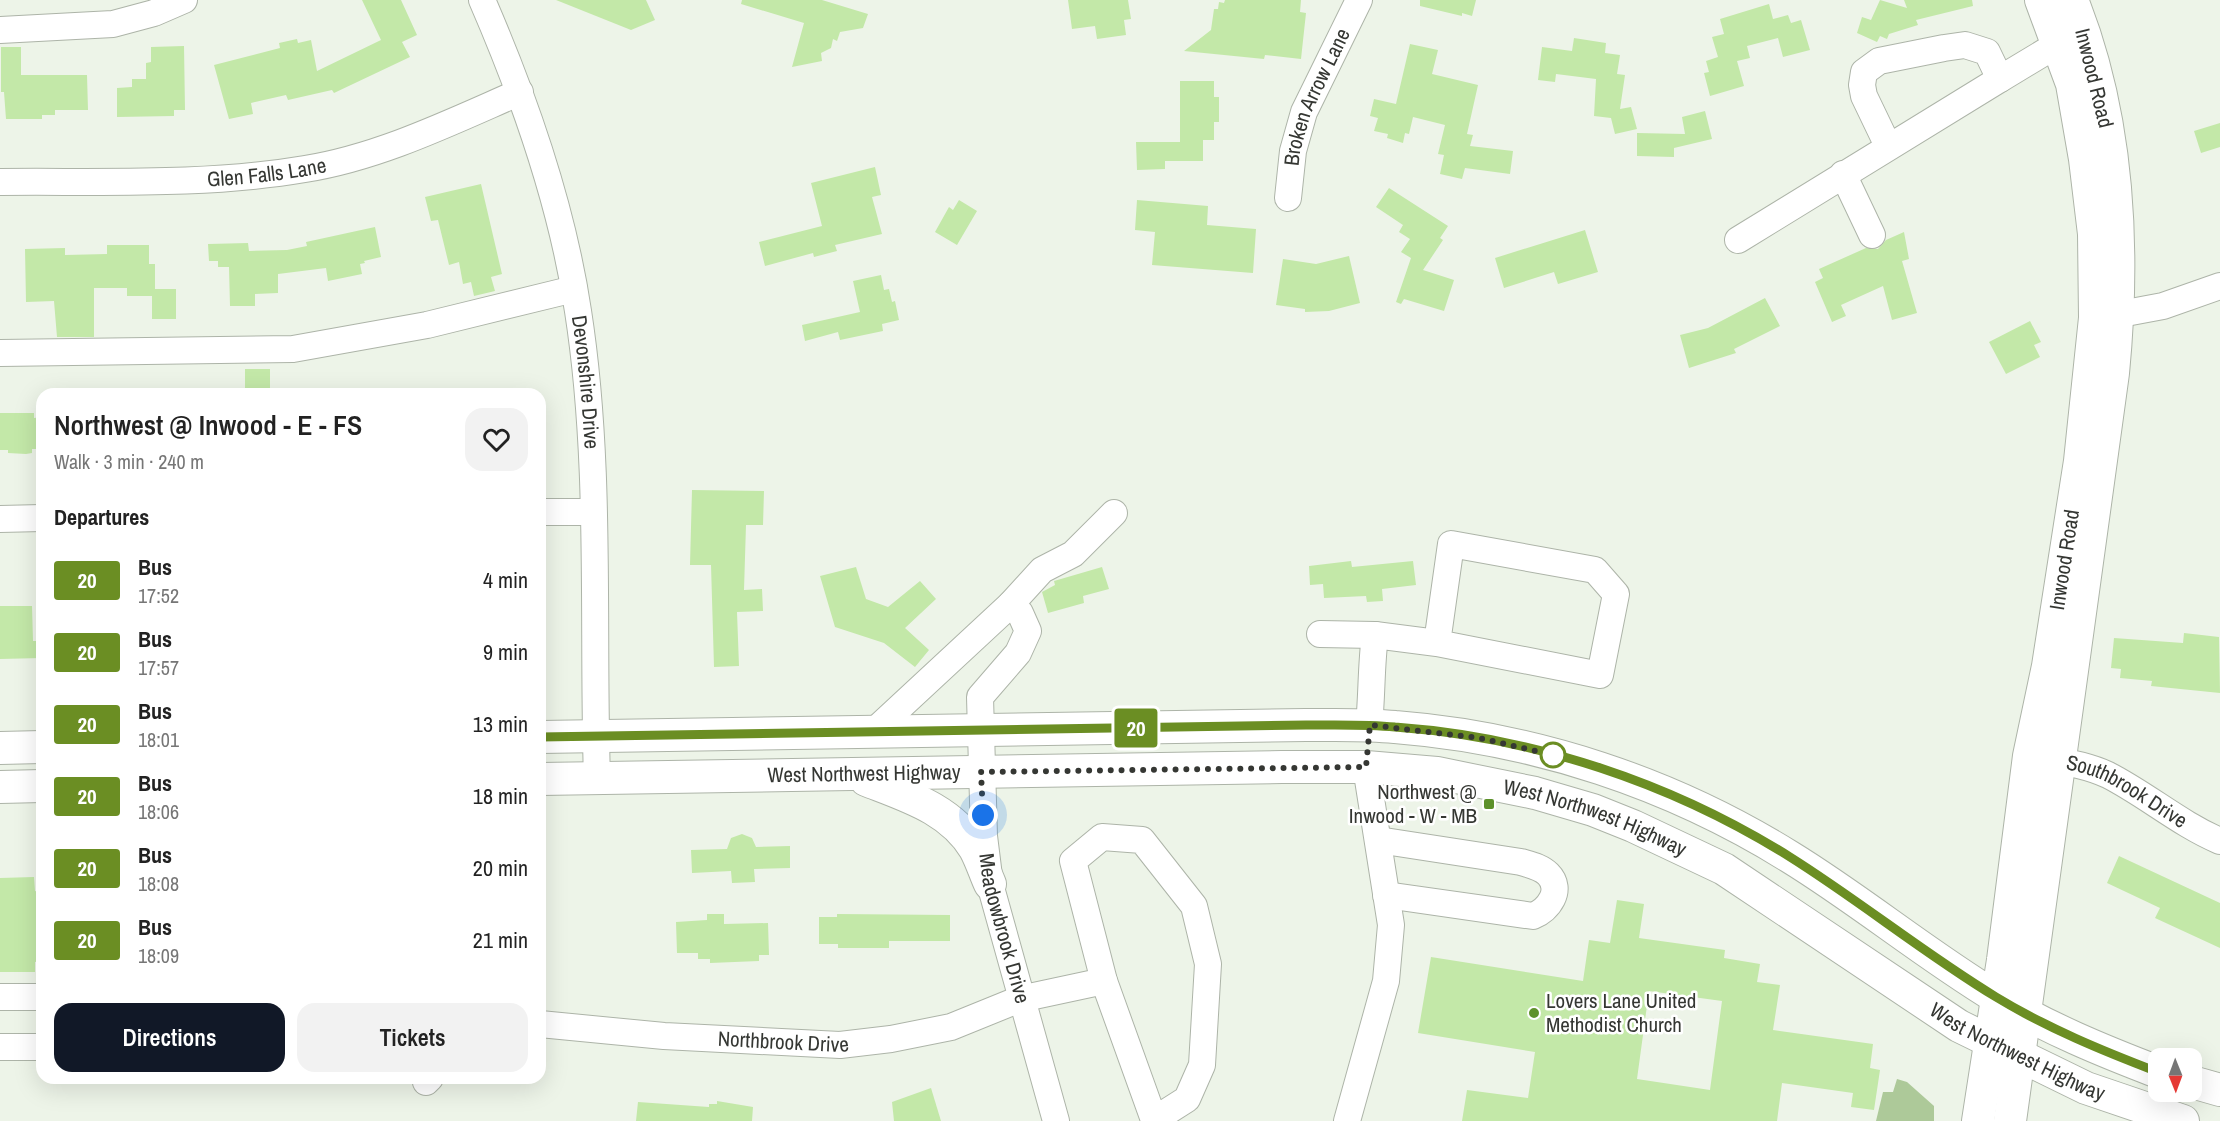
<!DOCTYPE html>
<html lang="en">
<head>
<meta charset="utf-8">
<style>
  :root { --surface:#fff; --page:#f2f2f2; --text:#222; --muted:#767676; --accent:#111827 }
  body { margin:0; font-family:"Archivo Narrow",sans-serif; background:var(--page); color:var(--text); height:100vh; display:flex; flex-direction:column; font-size:22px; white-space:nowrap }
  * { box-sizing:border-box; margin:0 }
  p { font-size:20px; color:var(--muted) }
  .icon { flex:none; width:33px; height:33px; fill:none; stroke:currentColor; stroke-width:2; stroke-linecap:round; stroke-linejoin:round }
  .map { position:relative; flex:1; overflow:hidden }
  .side { position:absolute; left:36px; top:388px; width:510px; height:696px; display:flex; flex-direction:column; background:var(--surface); border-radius:18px; box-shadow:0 6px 24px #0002 }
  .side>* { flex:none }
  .badge { padding:0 12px; border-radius:4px; font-size:21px; line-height:39px }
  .needle { width:39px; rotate:179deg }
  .buttons { position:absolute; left:2148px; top:1048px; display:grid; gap:12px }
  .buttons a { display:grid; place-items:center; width:54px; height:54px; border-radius:12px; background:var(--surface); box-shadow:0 6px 24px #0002; font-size:30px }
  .you { position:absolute; width:30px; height:30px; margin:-15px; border:4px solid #fff; border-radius:50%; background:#1a73e8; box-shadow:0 0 0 9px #1a73e833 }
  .map>.badge { position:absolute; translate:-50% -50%; box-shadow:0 0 0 3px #fff }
  h2 { padding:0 18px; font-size:22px; line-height:54px }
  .round { display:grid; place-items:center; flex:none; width:63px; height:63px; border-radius:18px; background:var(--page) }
  .head { display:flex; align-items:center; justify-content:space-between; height:102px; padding:0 18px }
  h1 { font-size:28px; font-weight:600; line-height:45px }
  .button { display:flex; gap:12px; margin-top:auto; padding:12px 18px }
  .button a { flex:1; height:69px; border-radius:18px; background:var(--accent); color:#fff; font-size:24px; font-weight:600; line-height:69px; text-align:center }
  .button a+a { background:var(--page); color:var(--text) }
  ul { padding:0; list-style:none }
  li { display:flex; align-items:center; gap:18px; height:72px; padding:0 18px }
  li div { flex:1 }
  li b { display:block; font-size:22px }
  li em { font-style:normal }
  li .badge { min-width:66px; font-weight:700; text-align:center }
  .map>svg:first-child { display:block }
</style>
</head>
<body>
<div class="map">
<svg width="2220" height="1121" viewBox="0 0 2220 1121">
  <rect width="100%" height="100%" fill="#edf4e8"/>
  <path fill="#adc999" d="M1897 1079 1907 1082 1934 1106V1121H1876L1883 1092H1893Z"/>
  <g fill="#c3e8a8" fill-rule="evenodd">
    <path d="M362 0H401L417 35 402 42 410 57 334 93 332 90 288 100 286 95 251 103 253 114 229 119 214 65 280 48 279 43 297 39 298 43 311 40 317 71 381 40Z"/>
    <path d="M556 0H646L655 20 631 30Z"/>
    <path d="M742 0H822L868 14 863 28 840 32 837 41 833 39 831 48 821 53 822 61 792 67 804 23 741 4Z"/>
    <path d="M1068 0H1128L1131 19 1124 20 1126 35 1097 39 1095 26 1072 29Z"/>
    <path d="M1225 0H1301L1300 12 1306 13 1301 59 1265 55 1264 59 1184 51 1211 30 1214 9H1218L1219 2 1224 3Z"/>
    <path d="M1420 0H1476L1472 16 1462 13V16L1420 6Z"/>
    <path d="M1880 0 1907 8 1904 0H1972L1973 6 1916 20 1918 25 1889 34 1887 39 1880 36 1877 42 1857 33 1862 17 1871 20Z"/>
    <path d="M1769 4 1773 19 1788 15 1791 23 1801 20 1810 50 1783 57 1778 38 1747 46 1750 58 1737 61 1744 86 1710 96 1704 73 1709 72 1706 61 1718 57 1712 37 1724 34 1720 19Z"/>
    <path d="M1574 38 1606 43 1605 53 1620 55 1617 74 1625 75 1620 109 1631 107 1637 129 1615 134 1611 118 1594 116 1596 79 1556 74 1555 82 1538 80 1542 47 1572 51Z"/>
    <path d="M1410 44 1438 50 1432 74 1478 85 1467 134 1473 135 1470 146 1513 151 1510 174 1465 168 1462 179 1440 174 1444 155 1438 154 1445 125 1413 117 1409 134 1405 133 1403 143 1387 138 1388 134 1374 131 1378 118 1370 116 1374 99 1396 104Z"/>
    <path d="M184 46 185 110H174V116L117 117V88L132 87V79H146V63L151 62V47Z"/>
    <path d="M1 47H21V75H87L88 110H55V115H42V119H6L4 92H1Z"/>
    <path d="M1180 81H1214V97H1219V122H1214V140H1203V161H1165V169L1137 170 1136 142H1180Z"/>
    <path d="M1705 111 1712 139 1674 148V157L1637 156V133L1685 134 1682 117Z"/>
    <path d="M2220 123V147L2201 153 2194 131Z"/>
    <path d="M875 167 881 195 872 197 882 234 835 245 837 251 814 257 813 253 765 266 759 242 822 226 811 183Z"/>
    <path d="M481 184 502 274 491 277 495 291 474 296 471 282 463 284 459 262 449 265 438 220 431 221 425 197Z"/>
    <path d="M1389 188 1448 226 1440 238 1443 240 1423 270 1454 280 1444 311 1404 299 1401 304 1396 302 1411 258 1401 252 1410 239 1399 232 1403 225 1376 207Z"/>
    <path d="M959 200 977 211 957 245 935 232 949 207 953 210Z"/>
    <path d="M1137 200 1208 206 1207 225 1256 229 1253 273 1152 265 1155 232 1135 230Z"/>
    <path d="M375 227 381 257 364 261 365 263 360 264 362 274 328 281 326 268 278 274V293L255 294V306H230L229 267H218V261H209L208 244 248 243 249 251 287 250 307 246 306 242Z"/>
    <path d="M1585 230 1598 272 1558 284 1554 272 1504 288 1495 258Z"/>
    <path d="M1904 232 1909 259 1902 261 1917 313 1892 320 1883 286 1841 305 1846 316 1832 322 1815 282 1823 278 1819 269 1866 248 1878 249 1886 240Z"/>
    <path d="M107 245H149V264H155V289H176V319H152V296H127V288H94V337H57L54 301 26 302 25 249 65 248V255L107 254Z"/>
    <path d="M1349 256 1360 303 1329 311 1305 312V309L1276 305 1283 259 1316 264Z"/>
    <path d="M881 275 884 290 889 289 892 302 895 301 899 320 882 324 883 331 840 340 838 332 805 341 802 325 860 312 853 281Z"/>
    <path d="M1765 298 1780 326 1734 349 1736 353 1689 368 1680 335 1708 328Z"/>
    <path d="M2030 321 2041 342 2034 345 2040 357 2006 374 1989 342Z"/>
    <rect x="245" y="369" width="25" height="25"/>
    <path d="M0 413H34V418L41 417 42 449H32V453L26 454 8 453V450H0Z"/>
    <path d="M692 490 764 491 763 525H746L744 590 762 589 763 611 737 612 739 666 714 667 711 565H690Z"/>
    <path d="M1351 561 1352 567 1413 561 1416 585 1382 589 1383 601 1367 602 1366 596 1324 598 1323 584 1310 585 1309 566Z"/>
    <path d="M856 567 866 599 888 607 920 581 936 599 905 628 929 650 915 667 884 643 835 627 820 576Z"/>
    <path d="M1102 567 1109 589 1083 596 1084 603 1048 613 1042 592 1055 585 1054 581Z"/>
    <path d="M0 606H32L33 641H42V658L0 659Z"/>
    <path d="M2184 633 2219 637 2220 693 2151 686 2152 681 2120 678 2121 669 2111 668 2114 638 2183 643Z"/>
    <path d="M742 834 752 838 756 847 790 846V868L754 869 755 882 732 883 731 871 692 873 691 850 727 849 731 838Z"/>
    <path d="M2119 856 2220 903V948L2155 918 2160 908 2107 883Z"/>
    <path d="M34 877 35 891 42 893V961L35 962V972H0V878Z"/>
    <path d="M1617 900 1644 904 1639 938 1725 950 1724 958 1760 964 1757 982 1780 985 1773 1030 1873 1044 1870 1068 1880 1070 1874 1110 1851 1107 1853 1093 1782 1083 1777 1121H1462L1467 1090 1528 1098 1535 1052 1418 1033 1431 957 1583 981 1589 940 1610 943ZM1649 991 1722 1001 1710 1090 1637 1079Z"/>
    <path d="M707 914H724V924L768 923 769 955H759V961L710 963V959H698V953H677L676 922 707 920Z"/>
    <path d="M837 914 950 915V941H889V948H838V944H819V917H837Z"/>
    <path d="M931 1088 941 1121H894L892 1102Z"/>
    <path d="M717 1101 753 1107 752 1121H636L638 1102 709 1107V1104H717Z"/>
  </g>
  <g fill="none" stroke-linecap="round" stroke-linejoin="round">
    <defs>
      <g id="minor">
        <path id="s1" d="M482 0C525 99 562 204 578 311 602 465 592 623 597 779"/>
        <path d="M0 30 113 24 154 13 184 0"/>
        <path d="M1888 146 1864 96 1862 85 1864 72 1879 61 1944 48 1965 45 1987 52 2000 79 2073 35"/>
        <path d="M1843 174 1872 235"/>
        <path id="s2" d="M0 182C101 181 205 186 305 169 380 157 451 122 520 92"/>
        <path id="s3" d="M1288 198 1293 151 1304 112 1359 0"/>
        <path d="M1738 240 2000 79"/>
        <path d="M2099 318 2163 306 2220 286"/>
        <path d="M0 353 293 349 427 325 574 289"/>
        <path d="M540 512H592"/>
        <path d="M0 519 42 518"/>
        <path d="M1011 604 1042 570 1073 554 1114 513"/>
        <path d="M1320 634 1375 635"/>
        <path d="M1369 725C1372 695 1371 666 1375 635L1437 643 1451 544 1595 570 1616 594 1600 675 1437 643"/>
        <path id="s4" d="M872 733 1011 604 1020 613 1028 631 1018 653 980 697 984 836 990 884 1056 1121"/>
        <path id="s5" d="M2040 758C2063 761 2087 765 2108 775 2147 795 2180 824 2220 841"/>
        <path d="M1102 837 1142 840 1194 906 1208 964 1202 1065 1187 1099 1154 1120 1104 981 1073 861Z"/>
        <path d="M1378 840 1521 862C1531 865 1541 867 1548 874 1564 890 1548 910 1533 916L1386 895"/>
        <path d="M0 997H42"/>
        <path id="s6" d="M540 1024 664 1036 840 1045 891 1039 951 1027 1020 999 1104 981"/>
        <path d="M0 1047H42"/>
        <path d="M426 1082 430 1078"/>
        <path d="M1347 1121 1386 981 1391 925 1366 767"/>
      </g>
      <g id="major">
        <path d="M540 737 1306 725C1336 725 1366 724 1395 727 1535 738 1671 783 1790 857 1860 900 1925 954 1996 997 2047 1028 2103 1051 2158 1072"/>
        <path d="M0 748 42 747"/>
        <path id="s7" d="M540 779 1282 767H1366L1437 773 1535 793 1593 810 1633 826 1724 869 1959 1026 2086 1088 2183 1121"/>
        <path d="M866 780C907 796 951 809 975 849 981 860 985 873 990 884"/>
        <path d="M0 787 42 786"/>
        <path d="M2192 1082 2220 1090"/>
        <path id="s8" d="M1978 1121 2003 960 2029 756 2048 666 2080 461 2095 318 2094 234 2085 159 2072 84 2041 0"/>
        <path d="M2010 1121 2113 373C2125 249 2119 117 2072 0"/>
      </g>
    </defs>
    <use href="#minor" stroke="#adb4a8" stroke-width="28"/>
    <use href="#major" stroke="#adb4a8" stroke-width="34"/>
    <use href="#minor" stroke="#fff" stroke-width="26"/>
    <use href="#major" stroke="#fff" stroke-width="32"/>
  </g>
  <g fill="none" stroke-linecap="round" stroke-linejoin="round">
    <defs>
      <path id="line" d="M540 737 1306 725C1336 725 1366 724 1395 727 1534 737 1672 783 1790 857 1860 901 1925 954 1996 997 2047 1028 2103 1051 2158 1072"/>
    </defs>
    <use href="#line" stroke="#fff" stroke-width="14"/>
    <use href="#line" stroke="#6b8e23" stroke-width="9"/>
    <path stroke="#353733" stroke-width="6" stroke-dasharray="0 10.8" d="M983 815 981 772 1366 767 1370 725 1479 738 1562 757 1553 755"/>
  </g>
  <circle fill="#fff" stroke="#6b8e23" stroke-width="3" cx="1553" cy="755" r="12"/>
  <g fill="#5d912a" stroke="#fff" stroke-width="2">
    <rect x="1483" y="798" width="12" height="12" rx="3"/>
    <circle cx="1534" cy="1013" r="6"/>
  </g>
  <g text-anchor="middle" stroke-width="5" stroke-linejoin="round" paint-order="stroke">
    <g font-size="21" fill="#353733" stroke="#fff">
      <text transform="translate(2094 78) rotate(76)" y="7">Inwood Road</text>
      <text dy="7" stroke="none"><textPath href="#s3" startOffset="106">Broken Arrow Lane</textPath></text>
      <text dy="7" stroke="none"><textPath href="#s2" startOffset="267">Glen Falls Lane</textPath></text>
      <text dy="7" stroke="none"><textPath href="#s1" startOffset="398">Devonshire Drive</textPath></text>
      <text dy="7" stroke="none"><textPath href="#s8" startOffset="568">Inwood Road</textPath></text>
      <text dy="7" stroke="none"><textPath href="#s7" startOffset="324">West Northwest Highway</textPath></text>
      <text dy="7" stroke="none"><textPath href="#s5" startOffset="94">Southbrook Drive</textPath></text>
      <text dy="7" stroke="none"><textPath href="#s7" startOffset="1062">West Northwest Highway</textPath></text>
      <text dy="7" stroke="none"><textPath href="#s4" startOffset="538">Meadowbrook Drive</textPath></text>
      <text dy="7" stroke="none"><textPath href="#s6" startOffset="244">Northbrook Drive</textPath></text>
      <text dy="7" stroke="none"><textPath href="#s7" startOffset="1548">West Northwest Highway</textPath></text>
    </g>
    <g font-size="21" fill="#353733" stroke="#fff" text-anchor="end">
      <text x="1477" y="799">Northwest @<tspan x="1477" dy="24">Inwood - W - MB</tspan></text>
      <text x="1546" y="1008" text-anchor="start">Lovers Lane United<tspan x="1546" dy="24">Methodist Church</tspan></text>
    </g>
  </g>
</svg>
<div class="buttons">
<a><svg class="needle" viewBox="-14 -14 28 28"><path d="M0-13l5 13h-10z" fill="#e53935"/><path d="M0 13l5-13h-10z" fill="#767676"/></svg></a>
</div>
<div class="you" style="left:983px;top:815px"></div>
<b class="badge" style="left:1136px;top:728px;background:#6b8e23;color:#fff">20</b>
<section class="side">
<div class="head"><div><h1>Northwest @ Inwood - E - FS</h1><p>Walk · 3 min · 240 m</p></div><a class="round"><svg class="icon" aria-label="heart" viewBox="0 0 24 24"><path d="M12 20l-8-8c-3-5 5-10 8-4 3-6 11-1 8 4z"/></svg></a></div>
<h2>Departures</h2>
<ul>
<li><span class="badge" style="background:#6b8e23;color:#fff">20</span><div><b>Bus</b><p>17:52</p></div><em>4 min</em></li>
<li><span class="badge" style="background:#6b8e23;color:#fff">20</span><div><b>Bus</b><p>17:57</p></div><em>9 min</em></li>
<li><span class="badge" style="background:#6b8e23;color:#fff">20</span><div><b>Bus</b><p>18:01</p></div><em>13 min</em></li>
<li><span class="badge" style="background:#6b8e23;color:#fff">20</span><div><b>Bus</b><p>18:06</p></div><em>18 min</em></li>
<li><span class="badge" style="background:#6b8e23;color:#fff">20</span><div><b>Bus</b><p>18:08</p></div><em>20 min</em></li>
<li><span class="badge" style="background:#6b8e23;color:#fff">20</span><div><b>Bus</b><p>18:09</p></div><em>21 min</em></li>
</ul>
<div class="button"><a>Directions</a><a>Tickets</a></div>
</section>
</div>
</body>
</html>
